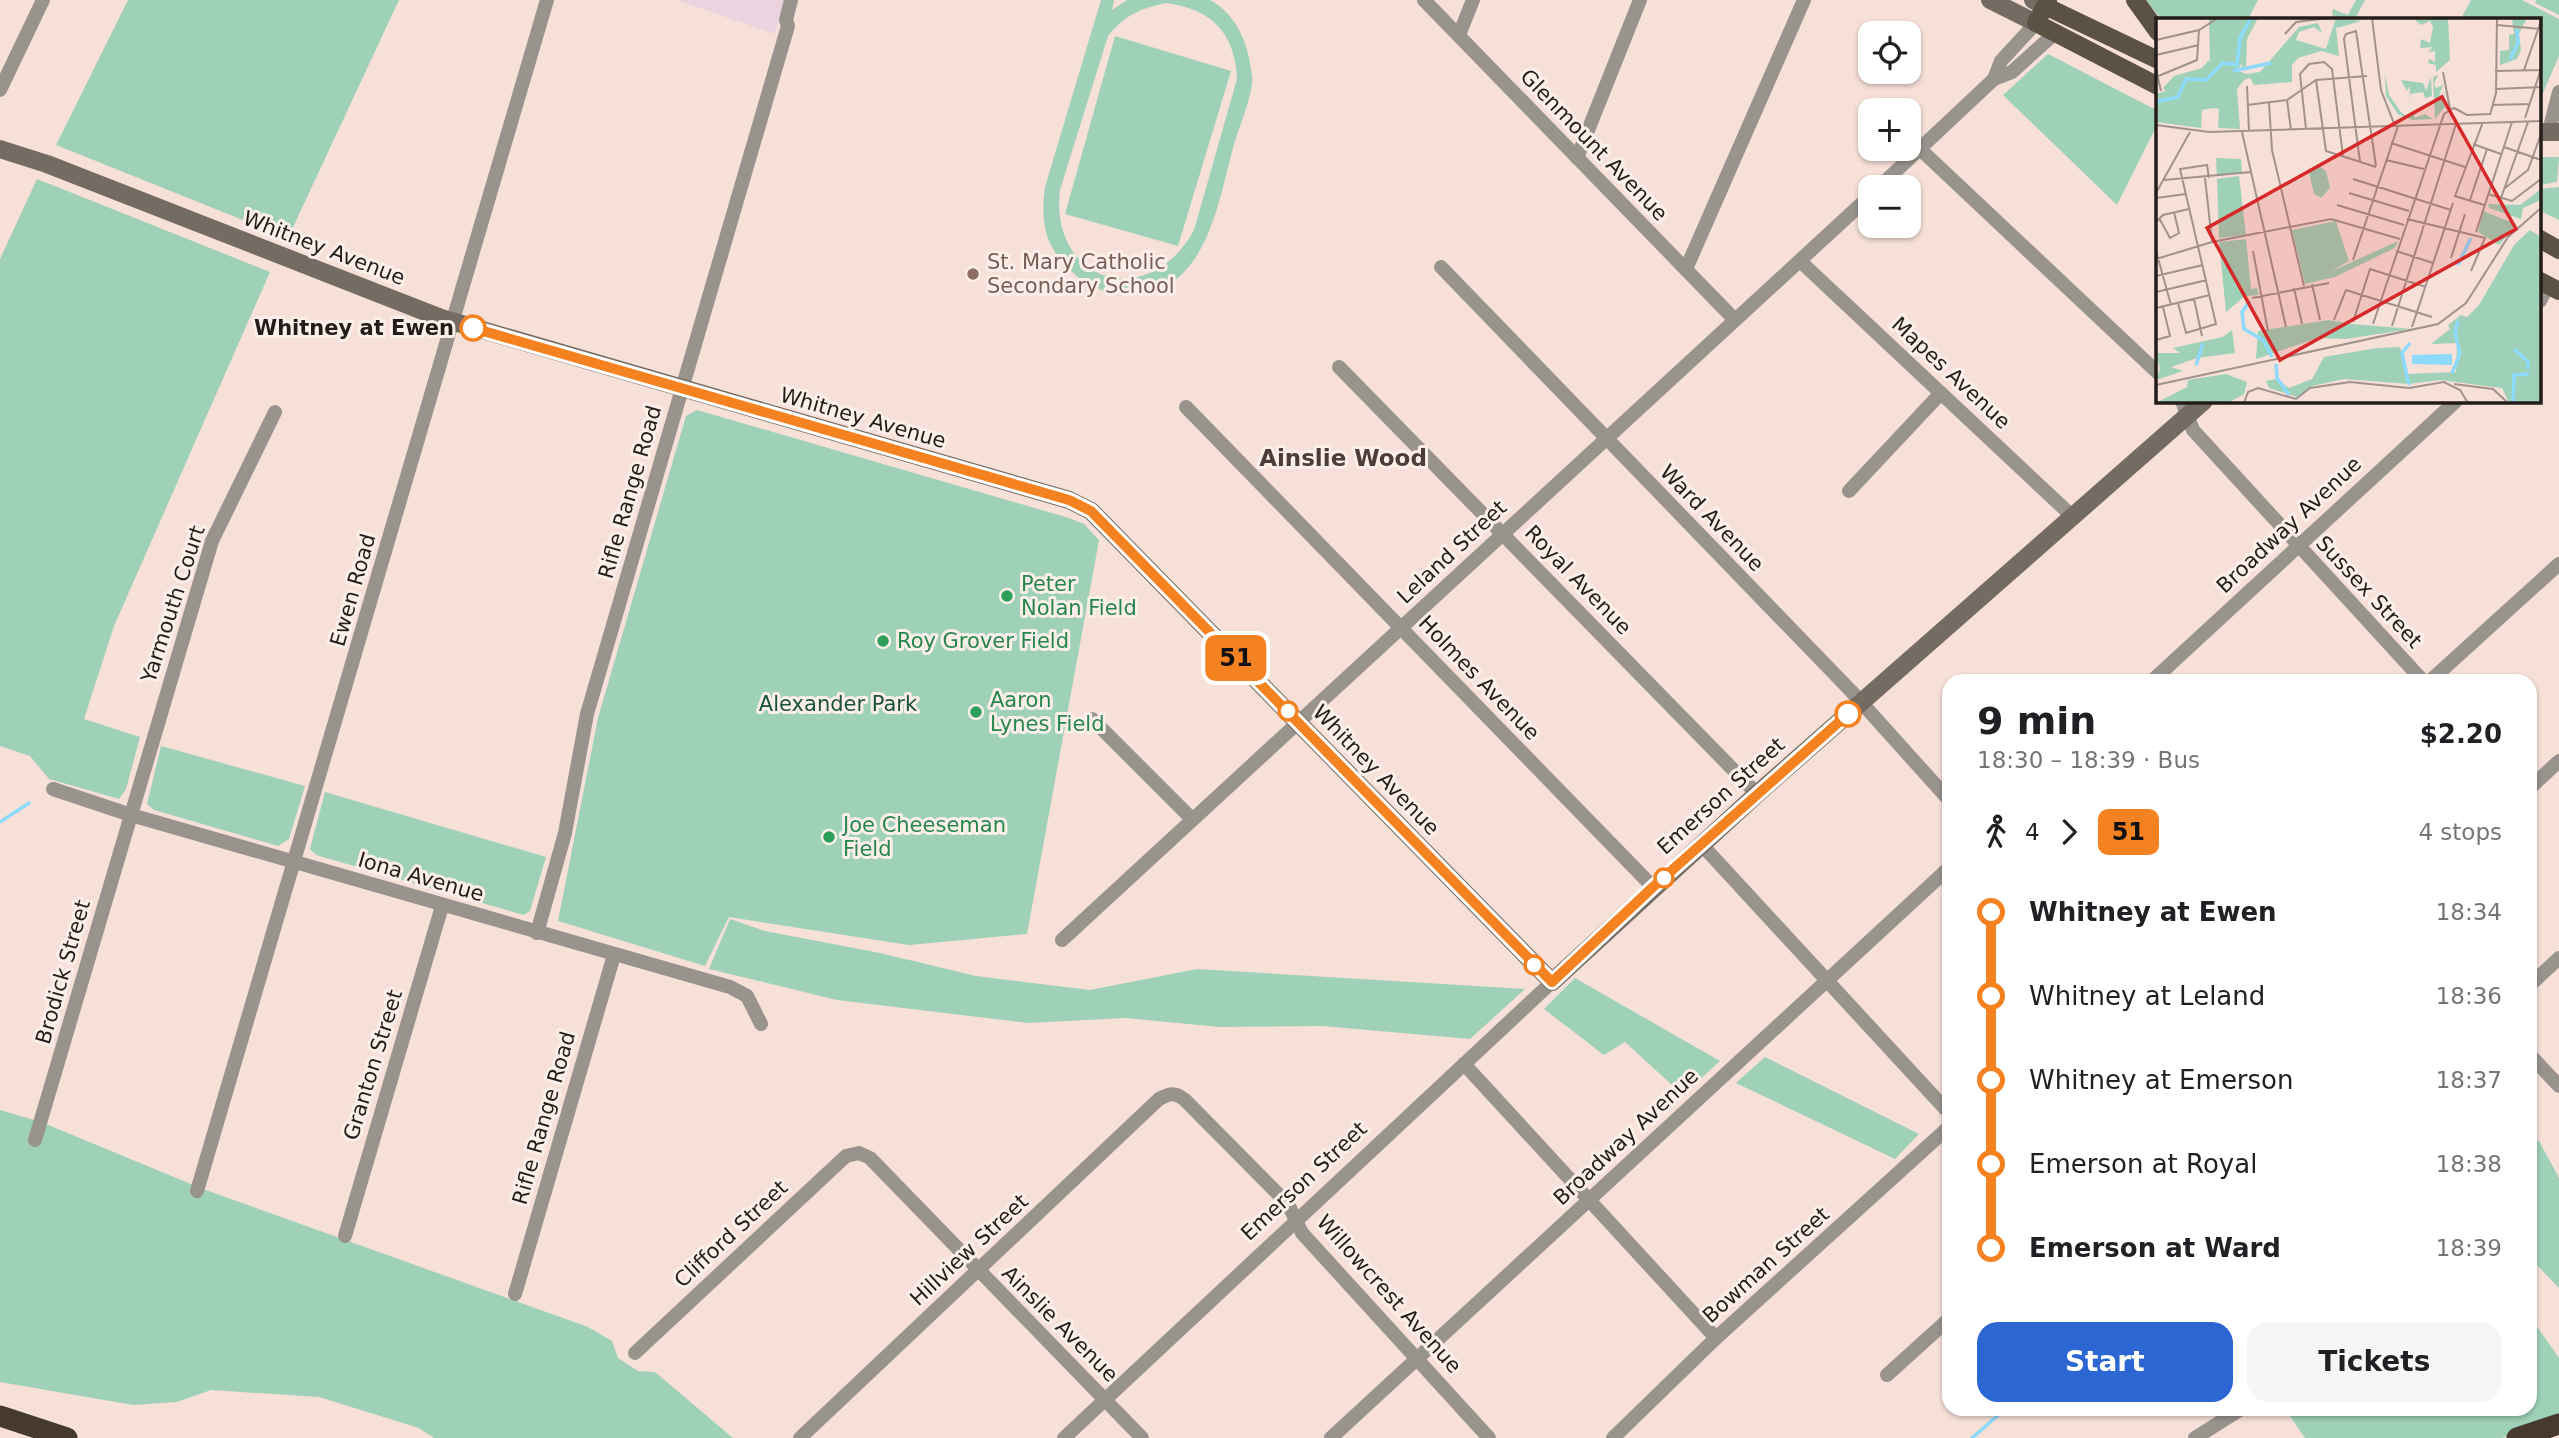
<!DOCTYPE html>
<html lang="en">
<head>
<meta charset="utf-8">
<style>
  :root { --surface:#fff; --page:#f6f6f6; --text:#202124; --muted:#757577; --accent:#2b66d3 }
  body { margin:0; font-family:"DejaVu Sans",sans-serif; background:var(--page); color:var(--text); height:100vh; display:flex; flex-direction:column; font-size:26px; white-space:nowrap }
  * { box-sizing:border-box; margin:0 }
  p { font-size:23px; color:var(--muted) }
  .icon { flex:none; width:38px; height:38px; fill:none; stroke:currentColor; stroke-width:2; stroke-linecap:round; stroke-linejoin:round }
  .map { position:relative; flex:1; overflow:hidden }
  .panel { position:absolute; left:1942px; top:674px; width:595px; height:742px; display:flex; flex-direction:column; background:var(--surface); border-radius:21px; box-shadow:0 2px 5px #0004 }
  .panel>* { flex:none }
  .badge { padding:0 14px; border-radius:10px; font-size:24px; line-height:46px }
  .fabs { position:absolute; left:1858px; top:21px; display:grid; gap:14px }
  .fabs a { display:grid; place-items:center; width:63px; height:63px; border-radius:14px; background:var(--surface); box-shadow:0 2px 5px #0004; font-size:35px }
  .map>.badge { position:absolute; translate:-50% -50%; box-shadow:0 0 0 4px #fff }
  .legs { display:flex; align-items:center; gap:10px; height:77px; padding:0 35px; font-size:23px }
  .legs p { margin-inline-start:auto }
  .head { display:flex; align-items:center; justify-content:space-between; height:119px; padding:0 35px }
  h1 { font-size:38px; font-weight:700; line-height:52px }
  .button { display:flex; gap:14px; margin-top:auto; padding:14px 35px }
  .button a { flex:1; height:80px; border-radius:21px; background:var(--accent); color:#fff; font-size:28px; font-weight:700; line-height:80px; text-align:center }
  .button a+a { background:var(--page); color:var(--text) }
  ul { padding:0 35px; list-style:none }
  li { display:flex; align-items:center; gap:24px; height:84px; font-size:26px }
  li i { display:grid; place-items:center; width:10px; height:100%; margin:0 9px; background:currentColor }
  li i::after { content:''; width:18px; height:18px; margin:-9px; border:5px solid; border-radius:50%; background:var(--surface) }
  li p { margin-inline-start:auto }
  li:first-child i { background:linear-gradient(#0000 50%,currentColor 0) }
  li:last-child i { background:linear-gradient(currentColor 50%,#0000 0) }
  .map>svg:first-child { display:block }
</style>
</head>
<body>
<div class="map">
<svg width="2559" height="1438" viewBox="0 0 2559 1438">
  <rect width="100%" height="100%" fill="#f6e0d8"/>
  <path fill="#ebd4e0" d="M676 0H784L775 34Z"/>
  <g fill="#9ed1b7" fill-rule="evenodd">
    <path d="M128 0H399L288 238 56 145Z"/>
    <path d="M1101 0H1114L1112 10 1127 0H1210C1238 15 1249 46 1252 76 1254 94 1238 129 1233 148 1218 203 1206 293 1132 294 1112 294 1093 290 1078 277 1046 250 1040 227 1045 187ZM1166 3C1211 9 1235 32 1237 79L1194 230C1149 313 1049 283 1060 190L1108 36C1125 15 1139 9 1166 3Z"/>
    <path d="M2146 0H2258L2248 19H2161Z"/>
    <path d="M2356 0H2365L2355 19H2340L2332 15 2333 9 2348 15Z"/>
    <path d="M2471 0H2522L2559 19V56L2543 93 2540 95V19H2461Z"/>
    <path d="M2536 0H2559V15L2535 3Z"/>
    <path d="M1115 36 1231 71 1178 246 1065 214Z"/>
    <path d="M2048 54 2158 111V123L2117 205 2003 95Z"/>
    <path d="M2540 157H2559L2557 182 2540 185Z"/>
    <path d="M37 179 270 272 114 626 84 719 140 737 126 789 119 799 49 779 30 756 0 746V259Z"/>
    <path d="M2559 187V220L2540 211V189Z"/>
    <path d="M697 410 1069 518 1084 524 1099 540 1027 934 909 945 729 917 705 966 558 921 598 718 686 416Z"/>
    <path d="M161 746 305 786 289 839 278 846 154 810 147 804Z"/>
    <path d="M325 792 546 857 530 911 524 915 316 855 310 849Z"/>
    <path d="M730 919 765 931 880 953 976 976 1090 990 1197 969 1525 989 1470 1039 1322 1026 1220 1027 1125 1018 1028 1023 837 1000 709 969Z"/>
    <path d="M1575 978 1720 1061 1683 1095 1625 1042 1604 1055 1544 1009Z"/>
    <path d="M1765 1057 1919 1134 1895 1159 1736 1083Z"/>
    <path d="M0 1110 41 1122 203 1189 588 1327 612 1341 618 1358 638 1371 655 1372 733 1438H434L419 1428 319 1397 211 1390 177 1402 133 1405 0 1382Z"/>
    <path d="M2539 1141 2559 1178V1288L2531 1259V1142Z"/>
    <path d="M2531 1318 2559 1358V1416L2539 1428 2502 1438H2305L2285 1409H2530Z"/>
  </g>
  <g fill="none" stroke-linecap="round" stroke-linejoin="round">
    <g stroke="#8edafd" stroke-width="3.5">
      <path d="M0 822 29 803"/>
      <path d="M2403 1409H2404"/>
      <path d="M1972 1438 2005 1409"/>
    </g>
    <g stroke="#99938d" stroke-width="14">
      <path d="M1424 0 1734 319"/>
      <path d="M1459 35 1473 0"/>
      <path d="M1994 79 2001 61 2036 23"/>
      <path d="M0 90 43 0"/>
      <path d="M2549 131 2559 92"/>
      <path d="M1920 149 2158 373"/>
      <path d="M1577 158 1640 0"/>
      <path d="M1879 187 1994 79 2012 72 2055 33"/>
      <path d="M1800 261 2073 517"/>
      <path d="M1441 267 1851 691 1950 801"/>
      <path d="M1686 269 1804 0"/>
      <path d="M2540 301 2548 285"/>
      <path d="M1339 367 1757 794"/>
      <path d="M2182 401 2193 430 2423 681"/>
      <path d="M1186 407 1653 887"/>
      <path d="M1849 491 1941 393"/>
      <path d="M2152 681 2456 401"/>
      <path d="M2430 681 2559 564"/>
      <path d="M1092 719 1192 819"/>
      <path d="M2530 788 2559 761"/>
      <path d="M53 789 131 815 730 987 747 996 761 1024"/>
      <path d="M1702 845 1950 1114"/>
      <path d="M537 933 565 833 587 714 788 26 786 20 791 0"/>
      <path d="M1062 940 1871 195"/>
      <path d="M2530 985 2559 958"/>
      <path d="M2530 1055 2559 1086"/>
      <path d="M1464 1064 1716 1338"/>
      <path d="M35 1140 212 541 275 412"/>
      <path d="M197 1191 547 0"/>
      <path d="M345 1236 442 906"/>
      <path d="M515 1294 614 955"/>
      <path d="M635 1353 846 1156 859 1153 870 1158 1142 1438"/>
      <path d="M1887 1375 1950 1318"/>
      <path d="M800 1438 1159 1099C1170 1093 1175 1092 1185 1100L1288 1204 1302 1233 1489 1438"/>
      <path d="M1064 1438 1552 982"/>
      <path d="M1331 1438 1950 867"/>
      <path d="M1613 1438 1716 1338 1950 1126"/>
      <path d="M2195 1438 2241 1409"/>
    </g>
    <g stroke="#746c63" stroke-width="18">
      <path d="M1990 0 2036 23"/>
      <path d="M2033 0 2045 6"/>
      <path d="M2540 132H2559"/>
      <path d="M0 149 47 164 441 318 1069 500 1091 511 1552 982 1757 794 2204 401"/>
    </g>
    <g stroke="#5b5145" stroke-width="18">
      <path d="M2048 0 2036 23 2158 86"/>
      <path d="M2135 0 2158 32"/>
      <path d="M2045 6 2158 60"/>
      <path d="M2540 239 2559 250"/>
      <path d="M2540 281 2559 291"/>
    </g>
    <g stroke="#453a2d" stroke-width="21">
      <path d="M0 1416 67 1438"/>
      <path d="M2517 1438 2559 1424"/>
    </g>
  </g>
  <g fill="none" stroke-linecap="round" stroke-linejoin="round">
    <defs>
      <path id="line-1" d="M473 328 1069 500 1091 511 1552 982 1653 887 1848 714"/>
    </defs>
    <use href="#line-1" stroke="#fff" stroke-width="16"/>
    <use href="#line-1" stroke="#f58220" stroke-width="10"/>
  </g>
  <circle fill="#8d6e63" stroke="#fcefea" stroke-width="2.5" cx="973" cy="274" r="7"/>
  <g fill="#fff" stroke="#f58220" stroke-width="3.5">
    <circle cx="473" cy="328" r="12"/>
    <circle cx="1288" cy="711" r="9"/>
    <circle cx="1848" cy="714" r="12"/>
    <circle cx="1664" cy="878" r="9"/>
    <circle cx="1534" cy="965" r="9"/>
  </g>
  <g fill="#2e9e5b" stroke="#fcefea" stroke-width="2.5">
    <circle cx="1007" cy="596" r="7"/>
    <circle cx="883" cy="641" r="7"/>
    <circle cx="976" cy="712" r="7"/>
    <circle cx="829" cy="837" r="7"/>
  </g>
  <g text-anchor="middle" stroke-width="6" stroke-linejoin="round" paint-order="stroke">
    <g font-size="21" fill="#241c19" stroke="#fcefea">
      <text transform="translate(1594 145) rotate(46)" y="7">Glenmount Avenue</text>
      <text transform="translate(324 248) rotate(21)" y="7">Whitney Avenue</text>
      <text transform="translate(1951 373) rotate(43)" y="7">Mapes Avenue</text>
      <text transform="translate(863 418) rotate(16)" y="7">Whitney Avenue</text>
      <text transform="translate(630 492) rotate(-74)" y="7">Rifle Range Road</text>
      <text transform="translate(1712 518) rotate(46)" y="7">Ward Avenue</text>
      <text transform="translate(2289 525) rotate(-43)" y="7">Broadway Avenue</text>
      <text transform="translate(1452 552) rotate(-43)" y="7">Leland Street</text>
      <text transform="translate(1578 580) rotate(46)" y="7">Royal Avenue</text>
      <text transform="translate(353 590) rotate(-74)" y="7">Ewen Road</text>
      <text transform="translate(2369 592) rotate(47)" y="7">Sussex Street</text>
      <text transform="translate(173 604) rotate(-72)" y="7">Yarmouth Court</text>
      <text transform="translate(1479 678) rotate(46)" y="7">Holmes Avenue</text>
      <text transform="translate(1376 770) rotate(46)" y="7">Whitney Avenue</text>
      <text transform="translate(1721 796) rotate(-42)" y="7">Emerson Street</text>
      <text transform="translate(421 877) rotate(16)" y="7">Iona Avenue</text>
      <text transform="translate(63 972) rotate(-74)" y="7">Brodick Street</text>
      <text transform="translate(373 1065) rotate(-73)" y="7">Granton Street</text>
      <text transform="translate(544 1118) rotate(-74)" y="7">Rifle Range Road</text>
      <text transform="translate(1626 1137) rotate(-43)" y="7">Broadway Avenue</text>
      <text transform="translate(1304 1181) rotate(-43)" y="7">Emerson Street</text>
      <text transform="translate(731 1234) rotate(-43)" y="7">Clifford Street</text>
      <text transform="translate(969 1250) rotate(-43)" y="7">Hillview Street</text>
      <text transform="translate(1766 1265) rotate(-42)" y="7">Bowman Street</text>
      <text transform="translate(1389 1294) rotate(48)" y="7">Willowcrest Avenue</text>
      <text transform="translate(1060 1324) rotate(45)" y="7">Ainslie Avenue</text>
    </g>
    <g font-size="21" fill="#785e54" stroke="#fcefea" text-anchor="start">
      <text x="987" y="269">St. Mary Catholic<tspan x="987" dy="24">Secondary School</tspan></text>
    </g>
    <g font-size="21" font-weight="bold" fill="#241c19" stroke="#fcefea" text-anchor="end">
      <text x="454" y="335">Whitney at Ewen</text>
    </g>
    <g font-size="21" fill="#27864d" stroke="#fcefea" text-anchor="start">
      <text x="1021" y="591">Peter<tspan x="1021" dy="24">Nolan Field</tspan></text>
      <text x="897" y="648">Roy Grover Field</text>
      <text x="990" y="707">Aaron<tspan x="990" dy="24">Lynes Field</tspan></text>
      <text x="843" y="832">Joe Cheeseman<tspan x="843" dy="24">Field</tspan></text>
    </g>
    <g font-size="21" fill="#19523b" stroke="#fcefea">
      <text x="838" y="711">Alexander Park</text>
    </g>
    <g font-size="23" font-weight="bold" fill="#4e3d36" stroke="#fcefea">
      <text x="1343" y="466">Ainslie Wood</text>
    </g>
  </g>
  <g transform="translate(2156 18)">
    <rect width="385" height="385" fill="#f6e0d8"/>
    <path d="M53 0H102L91 21 90 48 86 50V45L81 53 91 56 104 54 143 9 162 5 166 15 158 9 143 14 140 22 170 31 180 0 206 3 180 10 183 38 165 33 142 40 136 47V64L98 67 94 60 88 62 81 71 84 111 62 110 63 91 57 90 46 92 45 110 0 104V76L10 73 7 70 18 58 46 50 53 42 54 46ZM292 0 294 42 280 54V47L272 45 273 41 279 44V33L272 34 277 29 264 30 265 21 274 25 277 9 274 3 265 7 259 2ZM356 0H371L363 16 365 32 361 41 344 47V33L353 32V17L358 16ZM229 56 233 77 245 94 250 98 258 93 259 100 269 96 277 101 256 102 242 96 230 78ZM282 57 278 66 280 70 287 67 283 77 288 79V73L290 88 279 101 277 59ZM275 59 276 78 269 80 267 74 254 76 253 91 254 68 251 73 245 62 267 65 270 73ZM60 140 85 141 86 155 61 158ZM163 148 170 153 174 170 165 180 158 176 152 151ZM83 158 90 217 63 220 61 161ZM385 171V182L367 190 365 201 333 190 332 186 364 187ZM327 193 360 206 343 227 322 214ZM180 203 193 243 174 254 242 223 239 230 179 259 149 266 136 212ZM374 212 385 219V385H353L346 370 284 362 253 366 188 361 156 368 141 379 113 370 110 363 120 361 133 370 156 361 168 339 221 330 244 329 251 356 300 354 301 325 275 326 294 311 292 307 305 297 311 299 323 287 358 227ZM90 221 95 271 101 270 103 277 89 278 70 294 63 224ZM173 302 196 306 256 311 189 321 162 320 100 341 102 313ZM76 312 79 335 41 340 15 349 27 353 0 362 4 351 0 335H24L17 330 67 319ZM70 356 91 364 88 376 74 384 0 385 31 369 32 362Z" fill="#9ed1b7"/>
    <path d="M296 336V347L256 346V337Z" fill="#8edafd"/>
    <path fill="none" stroke="#8edafd" stroke-width="3.5" d="M354 41 362 25 361 11M77 53 115 45M0 84 22 79 30 61 50 62 67 45 81 47 84 20 95 0M302 247 315 220M94 283 86 294 88 311 107 322 116 339M358 331 372 344V351M120 346 121 360 133 377M40 347 47 325M296 355 304 336 299 315 302 303M253 367 246 335 254 325M357 385 358 357 373 356"/>
    <path fill="none" stroke="#a2928c" stroke-width="2" d="M216 0 225 72 239 108M341 7 385 11M129 16 140 4 172 0M0 22 43 12 62 0M0 37 43 27M0 51 5 73M368 52 385 3M339 53 385 52M287 54 294 91M0 59 41 42 43 12M160 62 170 133 220 149M91 68 93 113M340 71 385 69M131 82 135 112M113 85 116 132 148 268M91 87 131 82 160 62 211 58M336 87 373 86M334 97 340 75 341 0M369 100 385 51M327 104 299 178 328 187M0 107 53 114 385 103M150 111 144 56 153 46 168 44 176 51 187 138M86 114 130 309M235 125 309 149M317 126 345 136M348 129 385 142M230 142 268 151M204 144 188 21 190 16 200 13 220 148M49 160 56 224M197 161 295 192M8 162 95 154M349 170 372 152 385 116M0 175 34 114M193 175 253 193M332 176 356 183 385 161M0 180 30 176M345 180 372 104M314 182 331 131M181 187 248 207M3 200 14 220 23 215 18 194M251 201 329 220 315 253M0 204 7 197 33 191M320 214 356 104M0 233 15 287M97 233 112 313M240 233 277 245M295 240 309 196M0 241 56 224 175 201 244 221M197 242 242 108M0 258 47 247M156 266 164 302M138 270 146 306M0 274 51 262M96 280 173 265M38 281 46 318M22 285 30 315 60 306 24 151 51 147 53 160M0 290 54 277M178 302 190 272 276 299M197 304 214 251 270 269M217 306 288 96 298 90 311 97 335 96M236 308 300 106M256 309 297 185M0 322 14 318 7 289M298 366 337 371 352 385M0 367 282 306 310 285 352 219 385 190M88 385 92 374 102 370 140 381 154 370 194 364 253 370 288 364 304 372 312 385"/>
    <path fill="#d62828" fill-opacity="0.15" stroke="#d62828" stroke-width="3.5" d="M286 79 360 211 124 342 51 210Z"/>
    <rect width="385" height="385" fill="none" stroke="#241c19" stroke-width="3.5"/>
  </g>
</svg>
<div class="fabs">
<a><svg class="icon" aria-label="locate" viewBox="0 0 24 24"><circle cx="12" cy="12" r="6"/><path d="M12 2v4M12 18v4M2 12h4M18 12h4"/></svg></a>
<a>+</a>
<a>−</a>
</div>
<b class="badge" style="left:1236px;top:658px;background:#f58220;color:#111">51</b>
<section class="panel">
<div class="head"><div><h1>9 min</h1><p>18:30 – 18:39 · Bus</p></div><b>$2.20</b></div>
<div class="legs"><svg class="icon" aria-label="walk" viewBox="0 0 24 24"><circle cx="13" cy="4" r="2"/><path d="M13 8l-2 6 4 7M11 14l-3 7M7 12l3-4h3l4 4"/></svg>4<svg class="icon" aria-label="forward" viewBox="0 0 24 24"><path d="M9 5l7 7-7 7"/></svg><b class="badge" style="background:#f58220;color:#111">51</b><p>4 stops</p></div>
<ul>
<li><i style="color:#f58220"></i><b>Whitney at Ewen</b><p>18:34</p></li>
<li><i style="color:#f58220"></i><span>Whitney at Leland</span><p>18:36</p></li>
<li><i style="color:#f58220"></i><span>Whitney at Emerson</span><p>18:37</p></li>
<li><i style="color:#f58220"></i><span>Emerson at Royal</span><p>18:38</p></li>
<li><i style="color:#f58220"></i><b>Emerson at Ward</b><p>18:39</p></li>
</ul>
<div class="button"><a>Start</a><a>Tickets</a></div>
</section>
</div>
</body>
</html>
